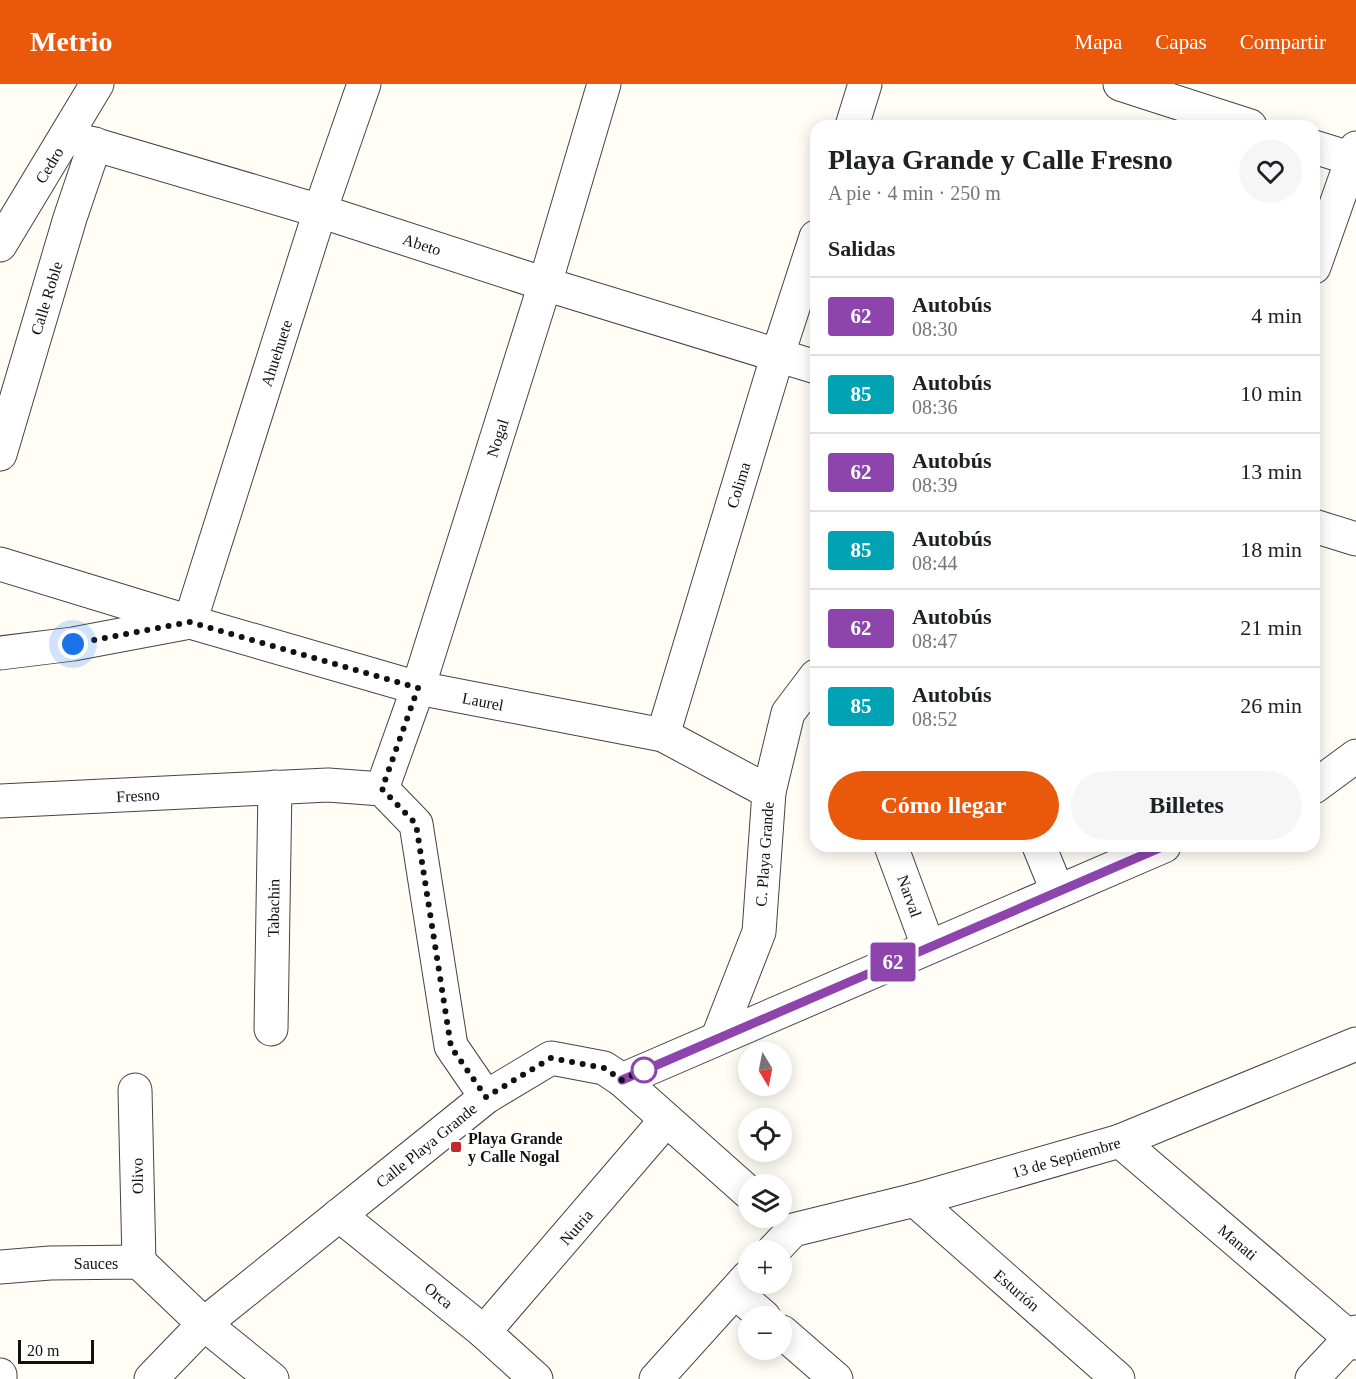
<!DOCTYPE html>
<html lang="es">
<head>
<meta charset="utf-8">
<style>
  :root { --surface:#fff; --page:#f6f6f6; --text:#202124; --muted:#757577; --line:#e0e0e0; --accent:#ea580c }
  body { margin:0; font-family:Georgia,serif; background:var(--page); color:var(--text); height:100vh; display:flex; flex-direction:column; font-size:22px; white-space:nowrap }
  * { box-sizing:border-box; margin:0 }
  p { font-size:20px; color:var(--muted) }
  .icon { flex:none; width:33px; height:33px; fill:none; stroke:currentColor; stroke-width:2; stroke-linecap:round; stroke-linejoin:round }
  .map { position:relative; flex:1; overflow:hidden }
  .side { position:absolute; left:810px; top:36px; width:510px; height:732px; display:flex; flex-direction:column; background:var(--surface); border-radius:18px; box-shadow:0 3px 15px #0003 }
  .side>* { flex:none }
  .badge { padding:0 12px; border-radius:4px; font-size:21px; line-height:39px }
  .needle { width:39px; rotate:170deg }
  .fabs { position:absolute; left:738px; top:958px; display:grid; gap:12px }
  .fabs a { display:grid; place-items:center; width:54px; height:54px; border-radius:50%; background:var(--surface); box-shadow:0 3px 15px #0003; font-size:30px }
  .scale { position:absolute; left:18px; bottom:15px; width:76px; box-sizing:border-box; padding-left:6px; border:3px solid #111; border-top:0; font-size:16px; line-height:21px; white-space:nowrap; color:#111; -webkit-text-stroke:4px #fff; paint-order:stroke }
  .you { position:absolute; width:30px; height:30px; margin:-15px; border:4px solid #fff; border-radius:50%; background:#1a73e8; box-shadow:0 0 0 9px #1a73e833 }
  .map>.badge { position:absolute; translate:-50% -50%; box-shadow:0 0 0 3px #fff }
  h2 { padding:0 18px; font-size:22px; line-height:54px }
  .round { display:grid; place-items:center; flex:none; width:63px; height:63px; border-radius:32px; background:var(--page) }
  .headline { display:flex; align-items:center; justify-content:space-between; height:102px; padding:0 18px }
  h1 { font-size:28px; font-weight:800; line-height:45px }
  .primary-button { display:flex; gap:12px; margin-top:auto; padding:12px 18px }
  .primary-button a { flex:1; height:69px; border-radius:36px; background:var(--accent); color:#fff; font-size:24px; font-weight:800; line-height:69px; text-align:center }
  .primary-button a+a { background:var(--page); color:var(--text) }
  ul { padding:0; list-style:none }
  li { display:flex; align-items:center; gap:18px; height:78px; padding:0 18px; border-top:2px solid var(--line) }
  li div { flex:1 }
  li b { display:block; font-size:22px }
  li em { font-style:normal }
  li .badge { min-width:66px; font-weight:700; text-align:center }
  header { display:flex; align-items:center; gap:36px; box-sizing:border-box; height:84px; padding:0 30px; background:var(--accent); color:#fff }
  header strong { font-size:28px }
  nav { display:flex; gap:33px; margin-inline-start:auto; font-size:21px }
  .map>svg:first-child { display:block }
</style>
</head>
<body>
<header>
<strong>Metrio</strong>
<nav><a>Mapa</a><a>Capas</a><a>Compartir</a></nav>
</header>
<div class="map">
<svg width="1356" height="1295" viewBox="0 0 1356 1295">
  <rect width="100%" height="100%" fill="#fffdf5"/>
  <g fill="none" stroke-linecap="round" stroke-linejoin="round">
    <defs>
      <g id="minor">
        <path d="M1120 0 1250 42"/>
        <path d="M852 42 865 0"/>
        <path d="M66 52 320 127 545 200 816 283"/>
        <path d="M1314 63 1356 76"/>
        <path d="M0 161 97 0"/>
        <path d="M1314 183 1356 64"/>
        <path d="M0 370 70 134 95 60"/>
        <path d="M1314 442 1356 455"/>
        <path d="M0 480 190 538 418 604 663 651 769 708"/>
        <path d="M0 569 73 560 190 538 320 127 364 0"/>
        <path d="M663 651 778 270 816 153"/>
        <path d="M1314 703 1356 672"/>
        <path d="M382 705 418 604 545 200 604 0"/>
        <path d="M0 717 328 701 382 705 416 740 451 962 486 1013"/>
        <path d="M891 762 928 862"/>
        <path d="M1039 762 1057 806"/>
        <path d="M271 945 275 703"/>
        <path d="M718 953 759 848 769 708 788 629 816 592"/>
        <path d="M622 996 1164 762"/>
        <path d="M135 1006 139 1178"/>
        <path d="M1120 1057 1356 1259"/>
        <path d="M915 1116 1118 1295"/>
        <path d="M339 1131 484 1248 536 1295"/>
        <path d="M773 1167 793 1146 915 1116 1120 1057 1356 960"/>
        <path d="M0 1183 50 1179 139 1178 204 1240 272 1295"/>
        <path d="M735 1208 764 1233"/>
        <path d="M484 1248 666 1036"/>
        <path d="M782 1248 836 1295"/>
        <path d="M0 1291V1295"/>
        <path d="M151 1295 204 1240 486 1013 551 974 604 984 622 996 748 1108"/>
        <path d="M656 1295 748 1193"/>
        <path d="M1312 1295 1356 1248"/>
      </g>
    </defs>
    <use href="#minor" stroke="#444" stroke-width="35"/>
    <use href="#minor" stroke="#fff" stroke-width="33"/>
  </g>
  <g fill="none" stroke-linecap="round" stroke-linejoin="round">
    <defs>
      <path id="line" d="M622 996 1164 762"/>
    </defs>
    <use href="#line" stroke="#fff" stroke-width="14"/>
    <use href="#line" stroke="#8e44ad" stroke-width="9"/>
    <path stroke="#111" stroke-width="6" stroke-dasharray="0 10.8" d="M73 560 190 538 418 604 382 705 416 740 451 963 486 1013 551 974 604 984 622 996 644 986"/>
  </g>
  <circle fill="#fff" stroke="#8e44ad" stroke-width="3" cx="644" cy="986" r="12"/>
  <rect fill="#c4262e" stroke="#fff" stroke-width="2" x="450" y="1057" width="12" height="12" rx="3"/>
  <g text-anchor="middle" stroke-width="6" stroke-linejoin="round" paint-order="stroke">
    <g font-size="16" fill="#111" stroke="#fff">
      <text transform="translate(49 81) rotate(-59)" y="6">Cedro</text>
      <text transform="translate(422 160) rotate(18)" y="6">Abeto</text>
      <text transform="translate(46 214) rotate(-73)" y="6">Calle Roble</text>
      <text transform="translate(276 269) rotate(-72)" y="6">Ahuehuete</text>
      <text transform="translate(497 354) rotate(-72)" y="6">Nogal</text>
      <text transform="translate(738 401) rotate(-73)" y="6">Colima</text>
      <text transform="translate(483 617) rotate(11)" y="6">Laurel</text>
      <text transform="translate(138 711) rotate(-3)" y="6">Fresno</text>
      <text transform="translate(764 770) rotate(-86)" y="6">C. Playa Grande</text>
      <text transform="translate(910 812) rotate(70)" y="6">Narval</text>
      <text transform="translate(273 824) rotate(-89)" y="6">Tabachin</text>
      <text transform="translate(426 1061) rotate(-39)" y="6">Calle Playa Grande</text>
      <text transform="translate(1066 1073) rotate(-16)" y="6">13 de Septiembre</text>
      <text transform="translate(137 1092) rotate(-91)" y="6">Olivo</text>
      <text transform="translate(576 1143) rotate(-49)" y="6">Nutria</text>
      <text transform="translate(1238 1158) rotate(40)" y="6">Manati</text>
      <text x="96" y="1185">Sauces</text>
      <text transform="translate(1017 1206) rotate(41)" y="6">Esturión</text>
      <text transform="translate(439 1211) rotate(39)" y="6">Orca</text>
    </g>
    <g font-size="16" font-weight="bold" fill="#111" stroke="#fff" text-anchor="start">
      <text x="468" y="1060">Playa Grande<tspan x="468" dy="18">y Calle Nogal</tspan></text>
    </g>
  </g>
</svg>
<div class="fabs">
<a><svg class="needle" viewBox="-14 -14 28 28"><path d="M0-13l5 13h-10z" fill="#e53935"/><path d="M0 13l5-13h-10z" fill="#757577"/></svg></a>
<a><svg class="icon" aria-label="locate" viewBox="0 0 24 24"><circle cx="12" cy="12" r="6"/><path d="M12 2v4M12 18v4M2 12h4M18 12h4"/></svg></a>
<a><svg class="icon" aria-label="layers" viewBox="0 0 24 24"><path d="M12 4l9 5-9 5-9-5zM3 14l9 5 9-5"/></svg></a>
<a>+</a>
<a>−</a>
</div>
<div class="scale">20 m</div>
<div class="you" style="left:73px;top:560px"></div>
<b class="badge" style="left:893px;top:878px;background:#8e44ad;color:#fff">62</b>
<section class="side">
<div class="headline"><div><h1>Playa Grande y Calle Fresno</h1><p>A pie · 4 min · 250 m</p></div><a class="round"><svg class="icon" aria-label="heart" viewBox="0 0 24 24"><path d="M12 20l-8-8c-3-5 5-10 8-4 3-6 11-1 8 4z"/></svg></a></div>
<h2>Salidas</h2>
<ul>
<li><span class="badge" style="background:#8e44ad;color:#fff">62</span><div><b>Autobús</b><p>08:30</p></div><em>4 min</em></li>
<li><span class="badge" style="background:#00a3b4;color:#fff">85</span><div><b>Autobús</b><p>08:36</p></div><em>10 min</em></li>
<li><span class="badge" style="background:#8e44ad;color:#fff">62</span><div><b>Autobús</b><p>08:39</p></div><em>13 min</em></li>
<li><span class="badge" style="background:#00a3b4;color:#fff">85</span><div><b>Autobús</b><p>08:44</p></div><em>18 min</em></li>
<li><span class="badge" style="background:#8e44ad;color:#fff">62</span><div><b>Autobús</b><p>08:47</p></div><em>21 min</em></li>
<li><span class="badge" style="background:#00a3b4;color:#fff">85</span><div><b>Autobús</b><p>08:52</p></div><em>26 min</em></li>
</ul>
<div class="primary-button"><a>Cómo llegar</a><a>Billetes</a></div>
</section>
</div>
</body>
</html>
